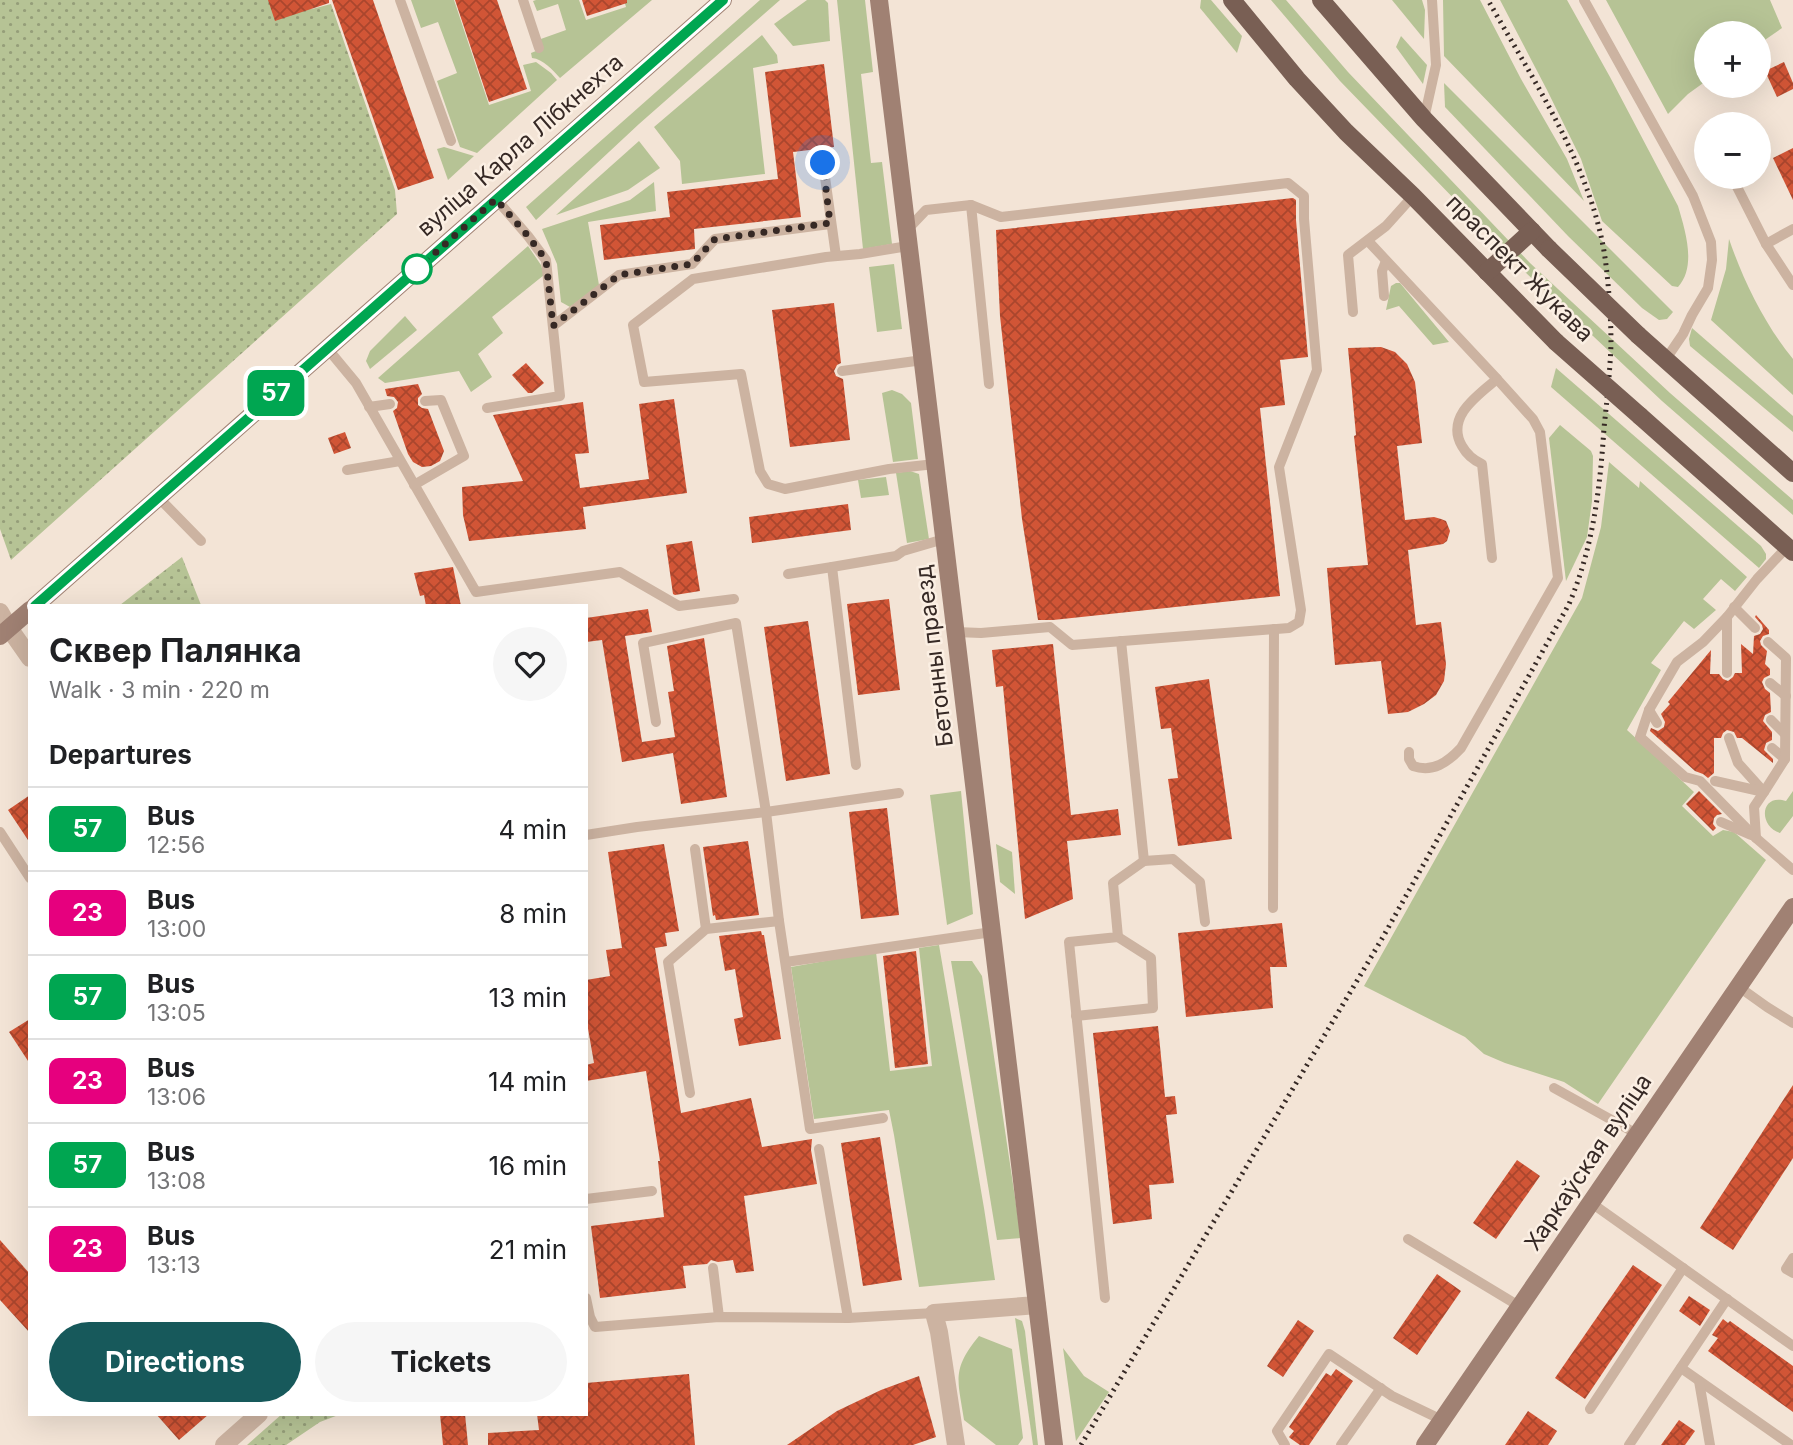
<!DOCTYPE html>
<html lang="en">
<head>
<meta charset="utf-8">
<style>
  :root { --surface:#fff; --page:#f6f6f6; --text:#202124; --muted:#757577; --line:#e0e0e0; --accent:#17595b }
  body { margin:0; font-family:Inter,sans-serif; background:var(--page); color:var(--text); height:100vh; display:flex; flex-direction:column; font-size:26px; white-space:nowrap }
  * { box-sizing:border-box; margin:0 }
  p { font-size:23px; color:var(--muted) }
  .icon { flex:none; width:38px; height:38px; fill:none; stroke:currentColor; stroke-width:2; stroke-linecap:round; stroke-linejoin:round }
  .map { position:relative; flex:1; overflow:hidden }
  .drawer { position:absolute; left:28px; top:604px; width:560px; height:812px; display:flex; flex-direction:column; background:var(--surface); border-radius:0px; box-shadow:0 7px 28px #0002 }
  .drawer>* { flex:none }
  .badge { padding:0 14px; border-radius:10px; font-size:24px; line-height:46px }
  .buttons { position:absolute; left:1694px; top:21px; display:grid; gap:14px }
  .buttons a { display:grid; place-items:center; width:77px; height:77px; border-radius:50%; background:var(--surface); box-shadow:0 7px 28px #0002; font-size:35px }
  .you { position:absolute; width:35px; height:35px; margin:-18px; border:5px solid #fff; border-radius:50%; background:#1a73e8; box-shadow:0 0 0 10px #1a73e833 }
  .map>.badge { position:absolute; translate:-50% -50%; box-shadow:0 0 0 4px #fff }
  h2 { padding:0 21px; font-size:26px; line-height:63px }
  .round { display:grid; place-items:center; flex:none; width:74px; height:74px; border-radius:37px; background:var(--page) }
  .overview { display:flex; align-items:center; justify-content:space-between; height:119px; padding:0 21px }
  h1 { font-size:33px; font-weight:700; line-height:52px }
  .button { display:flex; gap:14px; margin-top:auto; padding:14px 21px }
  .button a { flex:1; height:80px; border-radius:42px; background:var(--accent); color:#fff; font-size:28px; font-weight:700; line-height:80px; text-align:center }
  .button a+a { background:var(--page); color:var(--text) }
  ul { padding:0; list-style:none }
  li { display:flex; align-items:center; gap:21px; height:84px; padding:0 21px; border-top:2px solid var(--line) }
  li div { flex:1 }
  li b { display:block; font-size:26px }
  li em { font-style:normal }
  li .badge { min-width:77px; font-weight:700; text-align:center }
  .map>svg:first-child { display:block }
</style>
</head>
<body>
<div class="map">
<svg width="1793" height="1445" viewBox="0 0 1793 1445">
  <defs>
    <pattern id="park-dots" width="8" height="8" patternUnits="userSpaceOnUse" patternTransform="scale(1.75)"><rect width="8" height="8" fill="#b6c395"/><path d="M2 2h.1M6 6h.1" fill="none" stroke="#959e79" stroke-width="1.8" stroke-linecap="round"/></pattern>
    <pattern id="building-cross-hatch" width="8" height="8" patternUnits="userSpaceOnUse" patternTransform="scale(1.75)"><rect width="8" height="8" fill="#d15536"/><path d="M0 0l8 8M0 8l8-8" fill="none" stroke="#aa462d"/></pattern>
  </defs>
  <rect width="100%" height="100%" fill="#f3e4d6"/>
  <g fill="#b6c395">
    <path d="M411 0H454L489 105 531 91 523 65 536 62 551 73 557 80 477 153 460 147 437 81 457 73 438 22 421 28Z"/>
    <path d="M536 0H579L586 20 626 7 624 0H652L560 78C553 70 543 59 532 58L531 53 541 49 538 40 566 30 558 4 537 11 533 1Z"/>
    <path d="M760 0H780L639 124 536 220 526 207Z"/>
    <path d="M807 0H825L828 3 830 41 793 46 774 24Z"/>
    <path d="M837 0H865L873 72 861 74 871 163 882 162 892 244 863 249Z"/>
    <path d="M1201 0H1211L1242 36 1237 53 1200 8Z"/>
    <path d="M1271 0H1286L1348 72 1530 263 1670 393 1793 500V515L1662 401 1522 269 1340 81Z"/>
    <path d="M1392 0H1422L1425 10 1424 39Z"/>
    <path d="M1443 0H1480L1521 79 1567 159 1584 201 1444 56Z"/>
    <path d="M1500 0H1567L1610 77 1678 206C1685 230 1697 266 1678 287L1672 286 1602 221 1581 159 1547 90Z"/>
    <path d="M1606 0H1770L1782 28 1759 44V33H1706V81L1688 94 1668 114Z"/>
    <path d="M762 35 777 55 778 63 753 68 765 174 682 184 680 161 654 127Z"/>
    <path d="M1401 36 1427 65 1423 84 1396 47Z"/>
    <path d="M1444 83 1673 312 1667 319 1659 320 1642 308 1568 236 1445 107Z"/>
    <path d="M639 141 660 168 628 190 556 215Z"/>
    <path d="M444 147 474 156 448 180 437 149Z"/>
    <path d="M654 182 656 211 588 222 599 285 570 307 561 302 557 264 542 229 630 200Z"/>
    <path d="M1729 239C1743 280 1765 325 1793 359V395L1711 320 1726 269Z"/>
    <path d="M528 246 541 265 544 275 492 317 503 333 478 354 492 377 471 392 459 371 385 383 378 378Z"/>
    <path d="M894 264 902 329 877 332 869 267Z"/>
    <path d="M1396 283H1400L1449 342 1433 345 1399 306 1386 310 1391 286Z"/>
    <path d="M405 316 417 330 370 369 366 361 370 351Z"/>
    <path d="M1692 328 1793 416V432L1690 346 1689 339Z"/>
    <path d="M1556 368 1761 546 1766 554V559L1759 568 1551 387Z"/>
    <path d="M892 390 902 394 911 403 918 459 893 462 882 393Z"/>
    <path d="M1560 425 1591 451 1593 456 1592 501 1587 537 1566 581 1549 438Z"/>
    <path d="M1609 462 1639 488 1640 481 1747 577 1735 591 1721 579 1703 599 1716 610 1694 629 1684 621 1651 663 1661 670 1627 730 1694 792 1682 806 1713 836 1723 830 1734 832 1766 860 1598 1104 1564 1082 1505 1063 1484 1054 1465 1037 1364 986 1582 598 1601 527Z"/>
    <path d="M910 471 919 474 929 539 907 543 896 473Z"/>
    <path d="M886 477 889 495 861 498 858 480Z"/>
    <path d="M961 791 973 914 947 925 930 795Z"/>
    <path d="M1793 791V816L1780 833C1758 826 1760 793 1786 801Z"/>
    <path d="M996 844 1012 852 1015 894 1000 882Z"/>
    <path d="M939 945 984 1208 995 1280 919 1287 894 1135 889 1110 814 1119 791 967 876 952 890 1071 932 1066 919 948Z"/>
    <path d="M951 961H972L982 976 1021 1238 997 1240Z"/>
    <path d="M1015 1318 1022 1321 1025 1331 1038 1445H1033Z"/>
    <path d="M979 1336 1012 1349 1023 1438 1018 1445H996L964 1420C958 1380 951 1370 979 1336Z"/>
    <path d="M1063 1348 1084 1376 1109 1392 1076 1441Z"/>
  </g>
  <g fill="url(#park-dots)">
    <path d="M0 0H268L312 9 331 4 395 190 397 214 11 560 0 529Z"/>
    <path d="M182 557 201 605H120Z"/>
    <path d="M282 1414H341L320 1422 286 1445H247Z"/>
  </g>
  <g fill="url(#building-cross-hatch)">
    <path d="M268 0H329V3L275 21Z"/>
    <path d="M332 0H373L434 178 398 190Z"/>
    <path d="M455 0H497L527 89 489 102Z"/>
    <path d="M582 0H627V3L587 16Z"/>
    <path d="M1784 62 1793 83V89L1777 97 1765 71Z"/>
    <path d="M824 64 834 147 793 152 801 217 694 229 695 249 604 260 600 225 670 217 667 192 778 179 765 72Z"/>
    <path d="M1793 148V200L1773 158Z"/>
    <path d="M1293 198 1296 200V220L1308 357 1280 360 1285 405 1260 408 1280 596 1053 620H1038L1022 519 1000 316 996 230Z"/>
    <path d="M834 303 841 363 837 365 834 371 836 376 843 379 850 440 790 447 772 310Z"/>
    <path d="M1381 347 1395 352 1407 364 1415 382 1422 443 1397 446 1405 520 1434 517 1441 519 1446 521 1450 531 1447 541 1443 544 1408 550 1416 625 1441 622 1446 664 1444 681 1436 695 1424 704 1408 712 1388 714 1381 661 1335 665 1327 568 1368 565 1354 436 1356 435 1348 348Z"/>
    <path d="M526 363 544 383 532 393H528L512 375Z"/>
    <path d="M418 384 422 394 418 398V405L422 408 428 409 444 451 440 461 431 466 422 467 413 462 408 454 393 411 397 408 398 402 394 397 387 396 385 389Z"/>
    <path d="M674 399 687 493 583 507 586 529 469 541 463 515 462 487 523 481 493 415 583 402 589 453 575 454 580 488 649 479 639 404Z"/>
    <path d="M345 432 351 448 334 454 328 438Z"/>
    <path d="M848 504 851 530 752 543 749 517Z"/>
    <path d="M692 541 700 591 675 595 673 594 666 545Z"/>
    <path d="M453 567 461 606H426L424 595 420 596 414 573Z"/>
    <path d="M889 599 900 690 858 695 847 604Z"/>
    <path d="M648 609 652 632 625 636 642 742 675 737 668 692 674 691 667 646 704 638 727 797 681 804 673 753 622 762 602 640 586 642V618Z"/>
    <path d="M1756 615 1769 630V634L1763 636 1760 641 1761 645 1767 651 1765 664 1770 669V675L1764 678 1762 682 1765 689 1770 693 1771 712 1765 715 1763 721 1772 732V740L1766 743 1764 750 1773 759V763L1742 738H1737L1734 732 1727 730 1723 733 1721 738H1714V773L1708 778 1703 774 1695 771 1650 731 1651 728 1658 731 1664 727 1665 722 1661 714 1670 704 1668 702 1711 650 1710 674H1719L1723 679 1728 681 1733 677 1735 673H1742L1741 644 1753 654 1754 636 1760 634 1763 629 1762 625 1755 617Z"/>
    <path d="M808 621 830 774 786 781 764 627Z"/>
    <path d="M1053 644 1071 815 1118 809 1121 835 1067 841 1073 899 1025 919 1003 686 996 687 992 650Z"/>
    <path d="M1209 679 1232 839 1178 846 1168 779 1178 778 1171 728 1161 729 1155 687Z"/>
    <path d="M1699 791 1722 814 1717 815 1714 818 1713 824 1716 828 1713 831 1686 804Z"/>
    <path d="M30 795V843L8 810Z"/>
    <path d="M887 808 899 915 861 919 849 812Z"/>
    <path d="M748 841 759 915 716 920 715 915 713 916 703 847Z"/>
    <path d="M664 844 679 931 665 933 667 946 655 948 681 1113 751 1098 762 1147 812 1139 811 1150 817 1184 744 1196 754 1271 736 1273 733 1260 718 1262 711 1260 707 1264 683 1266 686 1288 600 1298 591 1226 664 1217 658 1161H660L646 1071 586 1081V1065L594 1063 586 1017V980L610 976 606 950 622 948 608 852Z"/>
    <path d="M1282 923 1287 967H1270L1273 1008 1186 1017 1178 933Z"/>
    <path d="M761 931 762 935H764L781 1039 739 1046 734 1019 743 1017 735 969 725 971 719 936Z"/>
    <path d="M916 951 928 1064 895 1068 883 956Z"/>
    <path d="M30 1019V1064L9 1032Z"/>
    <path d="M1158 1026 1165 1097 1175 1096 1177 1114 1166 1115 1174 1183 1149 1185 1152 1219 1113 1224 1093 1033Z"/>
    <path d="M1793 1085V1158L1733 1250 1700 1228Z"/>
    <path d="M880 1137 902 1280 863 1286 841 1143Z"/>
    <path d="M1517 1160 1540 1176 1496 1239 1473 1223Z"/>
    <path d="M0 1240 30 1274V1333L0 1300Z"/>
    <path d="M1633 1265 1662 1285 1585 1399 1555 1378Z"/>
    <path d="M1437 1274 1461 1291 1417 1355 1393 1338Z"/>
    <path d="M1689 1296 1710 1310 1700 1326 1679 1311Z"/>
    <path d="M1723 1319 1728 1323 1730 1321 1793 1366V1412L1708 1351 1718 1338 1712 1335Z"/>
    <path d="M1298 1320 1314 1331 1283 1377 1267 1366Z"/>
    <path d="M1336 1369 1353 1381 1309 1445H1300L1290 1438 1289 1437 1294 1431 1289 1427 1326 1373 1331 1376Z"/>
    <path d="M689 1374 695 1445H488V1433L539 1430 537 1414H586V1383Z"/>
    <path d="M919 1376 936 1437 913 1445H787L837 1411 881 1390Z"/>
    <path d="M1528 1411 1557 1431 1548 1445H1505Z"/>
    <path d="M156 1414H209L179 1440Z"/>
    <path d="M440 1414H465L468 1445H443Z"/>
    <path d="M1679 1420 1695 1431 1685 1445H1661Z"/>
  </g>
  <g fill="none" stroke-linecap="round" stroke-linejoin="round">
    <g stroke="#ccb3a1" stroke-width="10">
      <path d="M400 0 451 141"/>
      <path d="M523 0 539 48"/>
      <path d="M1584 0 1693 196 1711 242 1712 260 1708 288 1692 315 1683 334 1666 359"/>
      <path d="M1424 119 1436 65 1432 0"/>
      <path d="M823 163 836 256"/>
      <path d="M1732 177 1766 244"/>
      <path d="M971 205 989 384"/>
      <path d="M1793 229 1766 244 1793 285"/>
      <path d="M907 230 926 210 971 205 1001 217 1288 183 1304 196V219L1317 370 1279 467 1301 610 1299 622 1289 628 1072 645 1050 627 981 633 956 632"/>
      <path d="M1368 241 1497 379C1478 395 1445 417 1462 446 1467 455 1473 460 1482 464L1492 558"/>
      <path d="M908 246 860 254 826 257 693 279 633 325 644 382 741 374 760 471 768 484 785 489 889 469 935 464"/>
      <path d="M1384 296 1382 271 1386 261"/>
      <path d="M1353 312 1348 255 1386 226 1413 196"/>
      <path d="M553 326 619 275 692 264 715 239 830 224"/>
      <path d="M327 348 356 383 476 592 620 572 679 606 734 599"/>
      <path d="M842 371 923 360"/>
      <path d="M369 407 390 404"/>
      <path d="M487 408 560 396 546 260 528 236 496 199"/>
      <path d="M347 470 400 461"/>
      <path d="M414 485 464 456 441 400 425 401"/>
      <path d="M158 497 201 541"/>
      <path d="M788 574 832 567"/>
      <path d="M1734 607 1755 628"/>
      <path d="M1727 617 1703 642 1677 662 1649 710 1640 737 1685 777 1700 781 1756 838 1793 870"/>
      <path d="M1121 641 1144 861 1173 859 1200 882 1205 922"/>
      <path d="M1727 673V617L1757 579 1787 547"/>
      <path d="M1770 683 1786 696"/>
      <path d="M1649 710 1657 723"/>
      <path d="M1771 720 1785 734"/>
      <path d="M656 722 643 643 736 623 766 812 779 921 810 1129 883 1118"/>
      <path d="M1729 738 1738 763 1764 792 1754 807 1756 838"/>
      <path d="M1772 748 1785 759"/>
      <path d="M1409 752V759L1413 766C1433 773 1448 762 1461 748L1558 578 1540 432 1533 419 1497 379"/>
      <path d="M856 765 832 567 896 556 903 551 944 539"/>
      <path d="M1715 781 1764 792 1785 759 1786 658 1768 642"/>
      <path d="M1721 822 1751 835"/>
      <path d="M0 832 30 878"/>
      <path d="M586 835 637 827 766 812 899 793"/>
      <path d="M695 849 706 929"/>
      <path d="M1273 908 1274 629"/>
      <path d="M786 962 992 932"/>
      <path d="M1739 987 1767 1007 1793 1023"/>
      <path d="M1076 1016 1153 1008 1151 958 1118 937"/>
      <path d="M1554 1088 1637 1134"/>
      <path d="M690 1093 668 962 706 929 779 921"/>
      <path d="M819 1149 848 1318"/>
      <path d="M586 1199 652 1191"/>
      <path d="M1590 1202 1793 1346"/>
      <path d="M1408 1239 1519 1306"/>
      <path d="M1793 1258 1786 1269 1793 1273"/>
      <path d="M713 1268 719 1317"/>
      <path d="M586 1298 590 1317 595 1327 719 1317 848 1318 934 1313"/>
      <path d="M1105 1298 1069 942 1118 937 1113 883 1144 861"/>
      <path d="M1681 1368 1791 1445"/>
      <path d="M1699 1381 1710 1445"/>
      <path d="M1590 1409 1683 1268"/>
      <path d="M1285 1445 1277 1431 1329 1354 1392 1396 1442 1420"/>
      <path d="M1341 1445 1381 1388"/>
      <path d="M1629 1445 1727 1299"/>
    </g>
    <g stroke="#ccb3a1" stroke-width="18">
      <path d="M0 612 9 628 30 658"/>
      <path d="M224 1445 259 1414"/>
      <path d="M956 1445 939 1332 934 1313 1037 1305"/>
    </g>
    <g stroke="#a08173" stroke-width="18">
      <path d="M879 0 1054 1445"/>
      <path d="M35 606 723 0"/>
      <path d="M0 636 30 610"/>
      <path d="M1425 1445 1793 907"/>
    </g>
    <g stroke="#795f54" stroke-width="18">
      <path d="M1232 0 1297 79 1346 132 1413 196 1556 342"/>
      <path d="M1321 0 1424 119 1549 249"/>
      <path d="M1487 272 1532 231"/>
      <path d="M1638 335 1793 473"/>
      <path d="M1640 416 1793 552"/>
    </g>
    <path stroke="#362925" stroke-width="5" stroke-dasharray="2 5" stroke-linecap="butt" d="M1081 1445 1383 937 1569 604C1593 548 1600 489 1604 428 1607 400 1610 372 1611 344 1611 319 1609 290 1606 265 1595 172 1533 80 1488 0"/>
    <g stroke="#795f54" stroke-width="18">
      <path d="M1549 249 1638 335"/>
      <path d="M1556 342 1640 416"/>
    </g>
  </g>
  <g fill="none" stroke-linecap="round" stroke-linejoin="round">
    <defs>
      <path id="line" d="M35 606 723 0"/>
    </defs>
    <use href="#line" stroke="#fff" stroke-width="16"/>
    <use href="#line" stroke="#00a651" stroke-width="10"/>
    <path stroke="#362925" stroke-width="7" stroke-dasharray="0 12.6" d="M417 269 496 199 528 236 546 260 553 326 619 275 692 264 715 239 830 223 823 163"/>
  </g>
  <circle fill="#fff" stroke="#00a651" stroke-width="3.5" cx="417" cy="269" r="14"/>
  <g text-anchor="middle" stroke-width="5" stroke-linejoin="round" paint-order="stroke">
    <g font-size="23" fill="#362925" stroke="#fbefe3">
      <text transform="translate(520 145) rotate(-41)" y="8">вуліца Карла Лібкнехта</text>
      <text transform="translate(1520 268) rotate(45)" y="8">праспект Жукава</text>
      <text transform="translate(934 656) rotate(-97)" y="8">Бетонны праезд</text>
      <text transform="translate(1588 1162) rotate(-56)" y="8">Харкаўская вуліца</text>
    </g>
  </g>
</svg>
<div class="buttons">
<a>+</a>
<a>−</a>
</div>
<div class="you" style="left:823px;top:163px"></div>
<b class="badge" style="left:276px;top:393px;background:#00a651;color:#fff">57</b>
<section class="drawer">
<div class="overview"><div><h1>Сквер Палянка</h1><p>Walk · 3 min · 220 m</p></div><a class="round"><svg class="icon" aria-label="heart" viewBox="0 0 24 24"><path d="M12 20l-8-8c-3-5 5-10 8-4 3-6 11-1 8 4z"/></svg></a></div>
<h2>Departures</h2>
<ul>
<li><span class="badge" style="background:#00a651;color:#fff">57</span><div><b>Bus</b><p>12:56</p></div><em>4 min</em></li>
<li><span class="badge" style="background:#e6007e;color:#fff">23</span><div><b>Bus</b><p>13:00</p></div><em>8 min</em></li>
<li><span class="badge" style="background:#00a651;color:#fff">57</span><div><b>Bus</b><p>13:05</p></div><em>13 min</em></li>
<li><span class="badge" style="background:#e6007e;color:#fff">23</span><div><b>Bus</b><p>13:06</p></div><em>14 min</em></li>
<li><span class="badge" style="background:#00a651;color:#fff">57</span><div><b>Bus</b><p>13:08</p></div><em>16 min</em></li>
<li><span class="badge" style="background:#e6007e;color:#fff">23</span><div><b>Bus</b><p>13:13</p></div><em>21 min</em></li>
</ul>
<div class="button"><a>Directions</a><a>Tickets</a></div>
</section>
</div>
</body>
</html>
